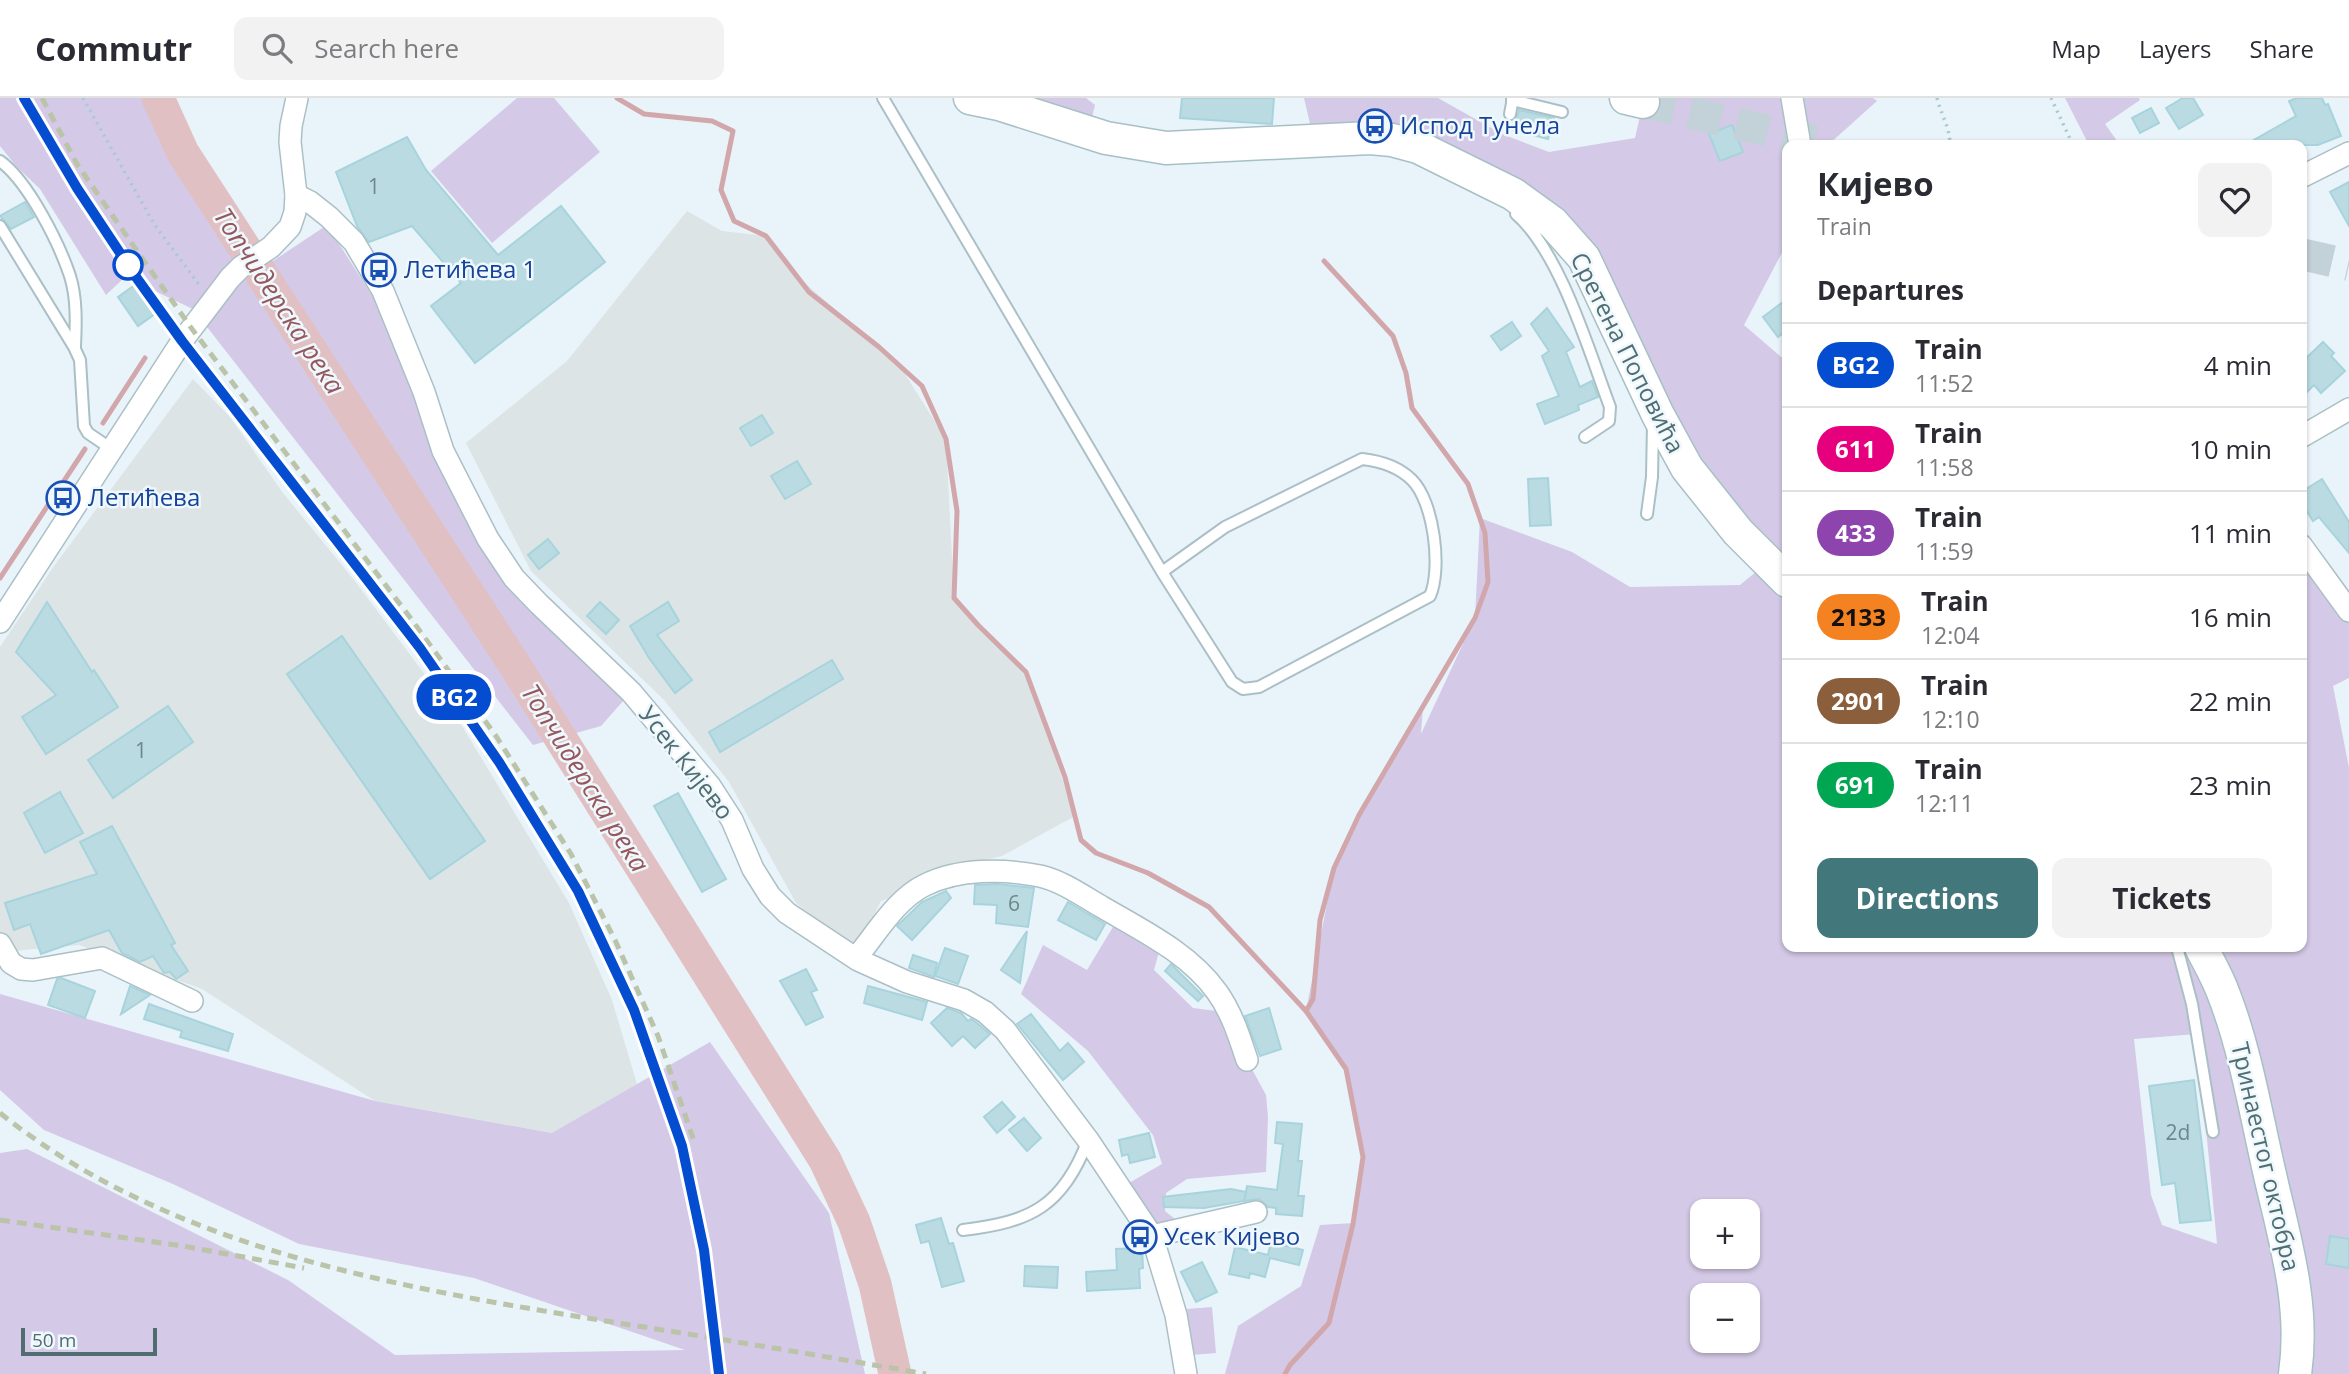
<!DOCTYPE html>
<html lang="en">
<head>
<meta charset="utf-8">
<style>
  :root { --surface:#fff; --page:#f2f2f3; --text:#2b2b33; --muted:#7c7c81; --line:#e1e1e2; --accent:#42777b }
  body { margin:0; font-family:"Open Sans",sans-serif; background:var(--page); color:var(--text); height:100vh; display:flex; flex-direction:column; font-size:26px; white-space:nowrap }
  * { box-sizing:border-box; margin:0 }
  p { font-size:23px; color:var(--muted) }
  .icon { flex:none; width:38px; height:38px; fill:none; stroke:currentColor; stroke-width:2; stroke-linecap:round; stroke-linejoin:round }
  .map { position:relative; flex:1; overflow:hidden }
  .side { position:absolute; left:1782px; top:42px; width:525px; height:812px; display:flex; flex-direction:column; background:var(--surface); border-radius:14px; box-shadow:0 2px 5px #0004 }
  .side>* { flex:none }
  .badge { padding:0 14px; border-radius:23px; font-size:24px; line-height:46px }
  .buttons { position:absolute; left:1690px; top:1101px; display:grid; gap:14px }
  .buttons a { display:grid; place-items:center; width:70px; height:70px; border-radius:14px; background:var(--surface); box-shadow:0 2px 5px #0004; font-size:35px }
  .scale { position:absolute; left:21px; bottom:18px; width:136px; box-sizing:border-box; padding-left:7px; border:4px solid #506d71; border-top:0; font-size:19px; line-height:24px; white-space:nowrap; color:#506d71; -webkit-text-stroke:5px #eff8fd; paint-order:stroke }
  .map>.badge { position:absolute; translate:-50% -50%; box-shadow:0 0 0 4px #fff }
  h2 { padding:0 35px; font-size:26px; line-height:63px }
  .round { display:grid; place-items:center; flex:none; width:74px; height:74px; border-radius:14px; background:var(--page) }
  .summary { display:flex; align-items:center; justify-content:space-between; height:119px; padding:0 35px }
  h1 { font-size:33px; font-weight:700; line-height:52px }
  .primary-button { display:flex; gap:14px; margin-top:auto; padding:14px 35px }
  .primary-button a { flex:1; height:80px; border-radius:14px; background:var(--accent); color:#fff; font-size:28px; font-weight:700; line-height:80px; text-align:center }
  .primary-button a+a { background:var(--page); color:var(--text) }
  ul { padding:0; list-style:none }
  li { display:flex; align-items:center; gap:21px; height:84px; padding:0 35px; border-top:2px solid var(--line) }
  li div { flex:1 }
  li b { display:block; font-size:26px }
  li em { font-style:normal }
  li .badge { min-width:77px; font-weight:700; text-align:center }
  header { display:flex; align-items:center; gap:42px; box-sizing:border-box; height:98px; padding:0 35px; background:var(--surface); border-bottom:2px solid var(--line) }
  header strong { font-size:33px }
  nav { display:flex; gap:38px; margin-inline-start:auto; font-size:24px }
  .search { width:490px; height:63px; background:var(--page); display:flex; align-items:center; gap:18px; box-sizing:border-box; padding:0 24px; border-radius:14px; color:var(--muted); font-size:26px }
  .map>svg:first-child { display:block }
</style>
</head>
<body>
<header>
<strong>Commutr</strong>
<div class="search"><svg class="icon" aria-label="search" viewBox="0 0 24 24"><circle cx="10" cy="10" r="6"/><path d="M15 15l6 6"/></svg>Search here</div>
<nav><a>Map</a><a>Layers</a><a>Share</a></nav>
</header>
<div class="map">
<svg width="2349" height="1276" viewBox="0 0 2349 1276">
  <rect width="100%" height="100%" fill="#e9f3fa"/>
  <g fill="#dce4e6">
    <path d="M687 113 722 133 766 138 797 178 900 268 946 341 954 500 1026 574 1075 718 1002 758 962 767 923 788 881 803 855 854 796 805 729 684 664 602 531 473 466 345 567 263Z"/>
    <path d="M193 281 230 319 283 395 354 482 456 618 569 805 612 902 637 986 553 1035 375 1003 202 891 79 847 2 854 0 851V549L54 468Z"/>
  </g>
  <g fill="#d4c9e6" fill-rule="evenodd">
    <path d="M0 0H146L255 175 327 127 403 246 514 480 631 594 601 628 533 647 193 211 125 179 106 197 40 91 17 69 0 48Z"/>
    <path d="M517 0H554L600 54 492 145 431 73Z"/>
    <path d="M1025 0H1086L1095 7 1092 19Z"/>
    <path d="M1304 0H1438L1502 36 1549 54 1635 40 1643 5 1626 0H1873L1877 3 1828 47H1787V145L1744 227 1787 264V849H2301V447L2349 513V580L2333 588 2349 670V1276H1225L1238 1228 1301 1188 1320 1127 1354 1125 1363 1059 1346 971 1306 913 1334 770 1366 704 1423 609 1421 636 1475 520 1480 420 1572 454 1630 489 1740 487 1768 464 1738 434 1584 160 1513 96 1311 30ZM2197 936 2217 1146 2162 1127 2151 1097 2134 941ZM1703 1113H1748V1158H1703ZM1703 1197H1748V1242H1703Z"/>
    <path d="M2065 0H2139L2140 2 2105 26 2120 47H2089Z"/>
    <path d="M1116 824 1160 850 1154 872 1193 910 1231 915 1247 962 1266 997 1268 1019 1266 1074 1187 1081 1166 1095 1165 1113 1181 1126 1160 1131 1129 1085 1162 1066 1153 1037 1088 953 1021 896 1043 847 1087 872Z"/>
    <path d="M0 896 375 1003 552 1035 710 944 829 1115 865 1276H0V1055L27 1051 288 1182 395 1257 685 1252 474 1180 299 1146 173 1086 44 1032 0 992Z"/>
    <path d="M1212 1209 1216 1255 1191 1257 1187 1211Z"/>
  </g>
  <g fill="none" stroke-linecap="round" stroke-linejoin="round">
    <g stroke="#d2a7ab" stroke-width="5">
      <path d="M617 0 644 16 712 23 733 33 721 92 734 123 766 138 809 194 879 249 922 288 946 341 957 413 954 500 978 527 1026 574 1065 679 1081 742 1096 755 1148 775 1209 809 1306 913 1313 901 1320 822 1334 770 1359 717 1475 520 1488 484 1485 435 1468 386 1412 310 1406 275 1393 238 1324 163"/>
      <path d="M103 325 145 260"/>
      <path d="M0 480 85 351"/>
      <path d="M1285 1276 1290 1267 1329 1225 1353 1126 1363 1059 1346 971 1306 913"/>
    </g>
    <path stroke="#e1c0c3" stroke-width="33" d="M158 0 183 55 514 566 825 1062 854 1124 875 1186 895 1276"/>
  </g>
  <g fill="#bbdbe2" stroke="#a7d4dc" stroke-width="2">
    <path d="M1182 0H1274L1272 26 1180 20Z"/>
    <path d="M2183 0H2193L2203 17 2179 31 2166 10Z"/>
    <path d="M2297 0H2322L2325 7 2328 6 2341 38 2318 47H2245L2296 18 2289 3Z"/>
    <path d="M2151 10 2159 25 2140 35 2132 20Z"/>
    <path d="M1519 12 1554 20 1548 41 1513 32Z"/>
    <path d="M1732 27 1743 54 1720 63 1709 36Z"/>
    <path d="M407 39 426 72 498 157 561 108 605 164 475 265 431 208 461 185 412 128 369 144 357 128 336 74Z"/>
    <path d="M2349 84V128L2330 94Z"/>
    <path d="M25 104 34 119 11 131 0 118Z"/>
    <path d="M135 187 155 216 138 228 118 199Z"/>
    <path d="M1787 201V232L1778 239 1763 219Z"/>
    <path d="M1547 210 1574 249 1566 254 1580 289 1592 283 1598 299 1578 307 1579 312 1545 326 1537 306 1559 298 1542 258 1549 253 1531 226Z"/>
    <path d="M1512 224 1521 238 1501 252 1491 238Z"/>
    <path d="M2323 244 2334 255 2331 258 2345 273 2321 295 2314 287 2301 300V265Z"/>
    <path d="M762 317 773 335 751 348 740 330Z"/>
    <path d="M797 363 811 386 785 401 771 378Z"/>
    <path d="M1548 380 1551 427 1530 428 1528 381Z"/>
    <path d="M2322 381 2349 424V455L2319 419 2313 423 2301 404V394Z"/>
    <path d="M548 441 559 455 539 471 528 457Z"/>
    <path d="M47 504 92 574 94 572 118 609 46 656 22 619 56 597 16 554Z"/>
    <path d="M600 504 619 522 606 536 587 518Z"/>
    <path d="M668 504 679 523 657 537 692 582 675 595 649 560 630 528Z"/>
    <path d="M342 538 485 743 430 781 287 576Z"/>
    <path d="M832 562 843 581 720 654 709 634Z"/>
    <path d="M168 608 193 644 113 700 88 662Z"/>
    <path d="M60 694 83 735 45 755 24 715Z"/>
    <path d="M678 695 726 781 702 794 654 708Z"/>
    <path d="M112 728 175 845 171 847 188 873 176 881 170 874 164 875 153 858 140 864 122 855 109 832 41 856 30 826 14 832 5 805 97 776 80 744Z"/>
    <path d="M997 786 1034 790 1028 829 996 825 997 807 974 806 975 787Z"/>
    <path d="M946 793 951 800 912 842 897 828 922 804Z"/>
    <path d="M1068 804 1105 826 1096 842 1058 822Z"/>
    <path d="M1027 833 1020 885 1001 872Z"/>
    <path d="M945 850 968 858 958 886 935 878Z"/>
    <path d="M913 857 937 865 934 879 909 870Z"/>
    <path d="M1171 866 1203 898 1198 903 1165 873Z"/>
    <path d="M806 871 817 892 811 894 823 919 806 927 780 883Z"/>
    <path d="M61 880 95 893 85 920 48 907 57 881Z"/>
    <path d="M130 888 150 897 121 916Z"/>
    <path d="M868 888 927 904 922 922 864 905Z"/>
    <path d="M149 906 233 936 228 953 180 939 182 933 144 921Z"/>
    <path d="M947 910 961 915 968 923 971 921 977 925 990 936 975 950 963 938 952 948 931 925Z"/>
    <path d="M1269 910 1281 951 1260 958 1245 918Z"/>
    <path d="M1031 916 1060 953 1068 945 1084 964 1063 982 1017 926Z"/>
    <path d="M2194 982 2211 1122 2180 1125 2175 1085 2162 1087 2149 988Z"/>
    <path d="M1002 1004 1015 1019 997 1035 984 1019Z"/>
    <path d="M1024 1020 1041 1040 1027 1053 1009 1032Z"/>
    <path d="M1277 1024 1302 1026 1298 1063H1302L1298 1098H1304L1302 1118 1276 1116V1110L1268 1109 1259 1101 1244 1103 1247 1088 1277 1092 1283 1046 1275 1045Z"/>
    <path d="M1149 1035 1155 1059 1130 1065 1128 1056 1122 1058 1119 1042Z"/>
    <path d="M1231 1091 1246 1094 1244 1103 1204 1110 1164 1109 1163 1099Z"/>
    <path d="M941 1120 949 1146 953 1145 964 1183 942 1189 929 1143 921 1145 916 1127Z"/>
    <path d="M2330 1138 2349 1141V1170L2326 1166Z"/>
    <path d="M1271 1144 1303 1152 1299 1167 1270 1160 1265 1179 1250 1175 1249 1180 1229 1176 1235 1149 1268 1157Z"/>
    <path d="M1142 1150 1143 1170 1139 1171 1140 1190 1087 1193 1086 1174 1117 1172 1116 1151Z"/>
    <path d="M1202 1164 1217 1194 1196 1204 1181 1174Z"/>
    <path d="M1025 1168 1058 1169 1057 1190 1024 1188Z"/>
  </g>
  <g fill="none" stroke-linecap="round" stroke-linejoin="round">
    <g stroke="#c3d2d8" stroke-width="32" stroke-dasharray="32 16" stroke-linecap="butt">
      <path d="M1643 4 1830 47"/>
      <path d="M2301 156 2349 167"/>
    </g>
    <defs>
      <g id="lane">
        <path d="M883 0 1162 474 1232 584 1243 591 1259 589 1430 498C1442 471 1434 404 1412 382 1399 369 1380 363 1362 361L1225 429 1162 474"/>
        <path d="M1512 2 1562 14"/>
        <path d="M1510 16 1513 0"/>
        <path d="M0 63C28 83 59 145 70 178 77 200 76 226 75 248"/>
        <path d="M1516 116C1560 154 1589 253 1610 309L1609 323 1585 339"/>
        <path d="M0 128 74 249 80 262 84 328 88 335 113 352"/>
        <path d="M1647 416 1652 379 1653 325"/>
        <path d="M2177 849 2192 906 2213 1034"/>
        <path d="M963 1132C1031 1124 1063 1108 1088 1042"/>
      </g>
      <g id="street">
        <path d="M1792 0 1800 47"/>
        <path d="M2301 79 2349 55"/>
        <path d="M296 97 310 104 329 119 354 144 383 193 424 294 443 353 488 441 514 480 539 506 631 594 710 688 732 722 753 771 770 798 787 815 858 862 907 884 964 902 985 914 1005 932 1088 1042 1152 1138 1176 1217 1186 1276"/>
        <path d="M2301 339 2349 311"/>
        <path d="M2301 447 2349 513"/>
        <path d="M0 524 182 243 230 180 241 169 271 149 290 129 295 114 296 97 290 44 291 28 297 0"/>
        <path d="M0 846 11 865 21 871 33 872 102 860 192 903"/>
        <path d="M856 860C876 836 896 801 925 787 959 770 1004 771 1040 778 1062 783 1083 798 1102 809 1143 833 1189 855 1217 894 1232 915 1239 938 1247 962"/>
        <path d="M1152 1138 1256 1114"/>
      </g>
      <g id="secondary">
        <path d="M970 0 999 6 1106 40 1166 50 1370 40 1392 42 1418 49 1513 96 1553 125 1584 160 1658 317 1687 370 1738 434 1787 483"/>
        <path d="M1626 0 1643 4"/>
        <path d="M2201 849C2209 865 2218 880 2224 897 2246 954 2256 1017 2270 1077 2285 1143 2305 1207 2295 1276"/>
      </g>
    </defs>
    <use href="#lane" stroke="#abc0c6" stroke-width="14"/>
    <use href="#street" stroke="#abc0c6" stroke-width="24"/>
    <use href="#secondary" stroke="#a7c0c6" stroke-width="35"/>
    <g stroke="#a7cad1" stroke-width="3.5" stroke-dasharray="2 5" stroke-linecap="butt">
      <path d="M83 0 154 126 200 188"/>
      <path d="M1937 0C1941 17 1950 29 1950 47"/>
      <path d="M2051 0 2073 47"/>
    </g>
    <use href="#lane" stroke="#fff" stroke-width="10"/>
    <use href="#street" stroke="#fff" stroke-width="21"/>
    <use href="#secondary" stroke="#fff" stroke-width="32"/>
    <g stroke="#bbc3a8" stroke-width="5" stroke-dasharray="10 7" stroke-linecap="butt">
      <path d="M24 0C46 46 77 90 106 133 201 278 314 410 418 548 491 645 560 751 612 861 640 921 660 986 682 1048"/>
      <path d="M42 0 77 66 137 153 192 231 409 518 496 638 571 756 615 842 658 938 694 1043"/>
      <path d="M0 1015C172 1153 406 1191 618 1225 721 1241 823 1258 926 1276"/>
      <path d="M0 1122 183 1148 304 1170"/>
    </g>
  </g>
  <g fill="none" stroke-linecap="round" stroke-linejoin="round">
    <defs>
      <path id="line" d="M24 0 77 90 136 179 182 243 420 550 499 664 578 793 634 912 682 1048 704 1152 719 1276"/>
    </defs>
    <use href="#line" stroke="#fff" stroke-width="16"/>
    <use href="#line" stroke="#044cd0" stroke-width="10"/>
  </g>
  <defs>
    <symbol id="bus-ring" viewBox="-11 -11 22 22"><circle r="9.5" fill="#eff8fd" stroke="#1a4fb4" stroke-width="1.5"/><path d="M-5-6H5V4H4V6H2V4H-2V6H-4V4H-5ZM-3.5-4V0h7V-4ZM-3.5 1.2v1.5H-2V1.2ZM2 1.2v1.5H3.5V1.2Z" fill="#1a4fb4"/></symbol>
  </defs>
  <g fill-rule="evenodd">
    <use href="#bus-ring" x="1356" y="9" width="38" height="38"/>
    <use href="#bus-ring" x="360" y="153" width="38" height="38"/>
    <use href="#bus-ring" x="44" y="381" width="38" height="38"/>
    <use href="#bus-ring" x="1121" y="1120" width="38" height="38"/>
  </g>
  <circle fill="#fff" stroke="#044cd0" stroke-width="3.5" cx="128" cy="167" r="14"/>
  <g text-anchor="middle" stroke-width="5" stroke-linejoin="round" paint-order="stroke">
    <g font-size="21" fill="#6b888d">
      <text x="374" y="96">1</text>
      <text x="141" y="660">1</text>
      <text x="1014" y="813">6</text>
      <text x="2178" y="1042">2d</text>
    </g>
    <g font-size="24" fill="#164399" stroke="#eff8fd" text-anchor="start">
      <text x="1400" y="36">Испод Тунела</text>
      <text x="404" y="180">Летићева 1</text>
      <text x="88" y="408">Летићева</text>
      <text x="1164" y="1147">Усек Кијево</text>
    </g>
    <g font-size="24" fill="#506d71" stroke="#eff8fd">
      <text transform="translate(1627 255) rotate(63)" y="8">Сретена Поповића</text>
      <text transform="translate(686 665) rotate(52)" y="8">Усек Кијево</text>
      <text transform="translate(2265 1059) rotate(77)" y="8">Тринаестог октобра</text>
    </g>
    <g font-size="26" font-style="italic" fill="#95575b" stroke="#eff8fd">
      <text transform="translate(279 203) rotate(57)" y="9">Топчидерска река</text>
      <text transform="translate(585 680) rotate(58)" y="9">Топчидерска река</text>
    </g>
  </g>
</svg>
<div class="buttons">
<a>+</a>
<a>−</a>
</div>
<div class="scale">50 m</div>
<b class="badge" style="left:454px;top:599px;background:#044cd0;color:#fff">BG2</b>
<section class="side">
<div class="summary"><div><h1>Кијево</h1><p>Train</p></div><a class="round"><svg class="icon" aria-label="heart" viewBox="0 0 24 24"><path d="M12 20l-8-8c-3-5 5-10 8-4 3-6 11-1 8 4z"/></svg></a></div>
<h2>Departures</h2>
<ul>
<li><span class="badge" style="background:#044cd0;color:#fff">BG2</span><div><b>Train</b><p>11:52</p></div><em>4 min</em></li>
<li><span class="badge" style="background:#e6007e;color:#fff">611</span><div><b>Train</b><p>11:58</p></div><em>10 min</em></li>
<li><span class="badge" style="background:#8e44ad;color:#fff">433</span><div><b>Train</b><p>11:59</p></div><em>11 min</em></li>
<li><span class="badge" style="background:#f58220;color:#111">2133</span><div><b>Train</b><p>12:04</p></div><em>16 min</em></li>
<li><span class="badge" style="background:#8b5e3c;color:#fff">2901</span><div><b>Train</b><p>12:10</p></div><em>22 min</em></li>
<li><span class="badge" style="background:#00a651;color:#fff">691</span><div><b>Train</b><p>12:11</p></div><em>23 min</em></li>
</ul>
<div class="primary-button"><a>Directions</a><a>Tickets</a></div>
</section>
</div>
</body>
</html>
